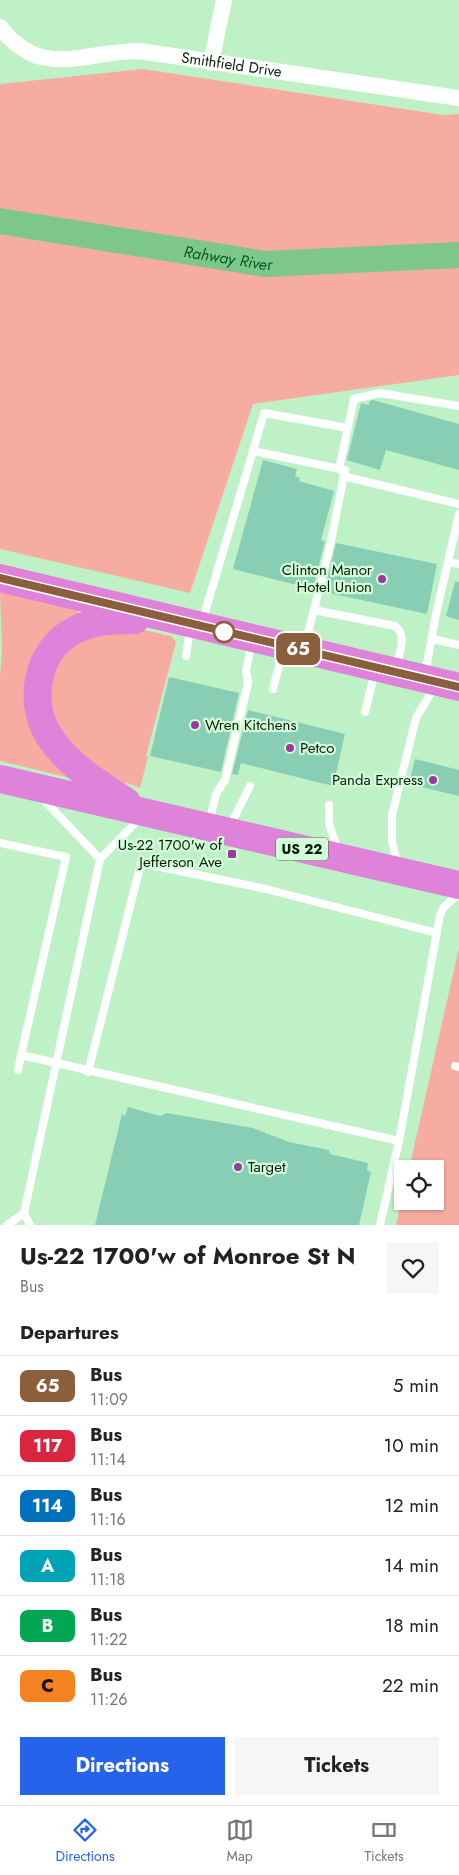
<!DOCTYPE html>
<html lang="en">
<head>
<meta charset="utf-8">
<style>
  :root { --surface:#fff; --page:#f6f6f6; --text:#222; --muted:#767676; --line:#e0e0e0; --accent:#2563eb }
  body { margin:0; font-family:Jost,sans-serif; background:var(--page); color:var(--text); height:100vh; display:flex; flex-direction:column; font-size:19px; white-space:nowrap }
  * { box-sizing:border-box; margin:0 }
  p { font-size:16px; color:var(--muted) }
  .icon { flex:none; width:28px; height:28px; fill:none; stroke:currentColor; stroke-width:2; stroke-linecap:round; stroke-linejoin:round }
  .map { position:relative; height:1225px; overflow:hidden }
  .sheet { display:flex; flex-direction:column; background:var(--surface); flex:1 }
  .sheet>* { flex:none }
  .badge { padding:0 10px; border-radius:8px; font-size:18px; line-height:32px }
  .buttons { position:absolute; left:394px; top:1160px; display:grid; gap:10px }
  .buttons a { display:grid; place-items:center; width:50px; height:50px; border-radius:0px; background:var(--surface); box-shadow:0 1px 4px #0004; font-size:25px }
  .map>.badge { position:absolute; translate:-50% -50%; box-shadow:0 0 0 2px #fff }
  h2 { padding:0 20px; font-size:19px; line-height:45px }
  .round { display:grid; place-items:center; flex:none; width:52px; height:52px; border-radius:0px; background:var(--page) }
  .head { display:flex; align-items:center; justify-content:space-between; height:85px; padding:0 20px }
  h1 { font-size:24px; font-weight:700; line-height:38px }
  .cta { display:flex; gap:10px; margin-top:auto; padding:10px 20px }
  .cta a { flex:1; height:58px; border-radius:0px; background:var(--accent); color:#fff; font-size:20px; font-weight:700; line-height:58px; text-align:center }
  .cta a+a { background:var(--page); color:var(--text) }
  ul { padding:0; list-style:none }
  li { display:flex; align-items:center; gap:15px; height:60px; padding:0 20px; border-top:1px solid var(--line) }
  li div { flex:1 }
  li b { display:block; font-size:19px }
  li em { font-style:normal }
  li .badge { min-width:55px; font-weight:700; text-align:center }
  .dock { display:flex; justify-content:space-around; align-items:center; height:70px; border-top:1px solid var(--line); background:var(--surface); font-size:14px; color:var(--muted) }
  .dock a { display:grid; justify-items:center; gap:2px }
  .dock .on { color:var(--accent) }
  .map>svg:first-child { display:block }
</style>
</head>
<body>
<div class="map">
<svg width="459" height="1225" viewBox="0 0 459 1225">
  <rect width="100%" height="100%" fill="#bef2c6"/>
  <g fill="#f6aca1">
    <path d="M143 69 443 115 459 114V375L253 404 190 593 0 549V84Z"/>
    <path d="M0 592 77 610 82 618 39 654 70 778 0 761V676L2 651Z"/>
    <path d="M126 626 171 636 176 642 146 756 148 757 140 788 127 783 123 784 64 744 46 694 65 647Z"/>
    <path d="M459 948V1225H396L402 1197V1201H435V1169H409Z"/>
  </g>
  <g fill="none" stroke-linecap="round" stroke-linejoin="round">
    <path stroke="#7dc78a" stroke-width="26" id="s1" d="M0 221 265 264 459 255"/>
  </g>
  <g fill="#88ceb4">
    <path d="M373 400 459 424V470L386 450 380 470 347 460 361 403 369 405 370 401Z"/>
    <path d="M263 460 297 469 295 476 300 478 299 481 334 491 321 540 325 541 313 589 233 569Z"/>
    <path d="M336 543 437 564 427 614 324 592Z"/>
    <path d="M455 582H459V620L446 616Z"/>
    <path d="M169 677 239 693 221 772 150 756Z"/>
    <path d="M248 710 345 734 333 786 241 763 238 775 232 774Z"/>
    <path d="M415 759 459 770V796L409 784Z"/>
    <path d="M128 1107 160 1116 167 1113 253 1128 289 1142 329 1150 330 1154 368 1163 367 1170 371 1172 359 1225H95L122 1114 125 1116Z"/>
  </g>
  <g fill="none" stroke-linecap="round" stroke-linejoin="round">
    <g stroke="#fff" stroke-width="8">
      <path d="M253 451 264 413 348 428"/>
      <path d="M339 469 354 399 380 393 459 406"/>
      <path d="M343 476 459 504"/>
      <path d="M448 562 459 564"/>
      <path d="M314 610 395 626C408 635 399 654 396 668"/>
      <path d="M202 622 253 451 345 470 330 546 305 645"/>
      <path d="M433 639 459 645"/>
      <path d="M186 656 190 628"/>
      <path d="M425 674 436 614 459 514"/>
      <path d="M273 689 283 650"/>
      <path d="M365 712 375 672"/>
      <path d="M41 797 100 859"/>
      <path d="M329 805V823L338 851"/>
      <path d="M209 823 216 794 225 780 248 683 246 670 252 642"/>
      <path d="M229 828 250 786"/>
      <path d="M0 843 66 857 21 1055 399 1141"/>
      <path d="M398 865 392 842V815L416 718 435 686"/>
      <path d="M455 1066 459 1067"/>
      <path d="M18 1070 21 1055"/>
      <path d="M88 1072 141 863 266 889 437 933"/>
      <path d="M7 1225 24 1213"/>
      <path d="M30 1225 24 1213 100 859 140 818"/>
      <path d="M380 1225 399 1141 440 915 444 907 459 893"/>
    </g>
    <g stroke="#fff" stroke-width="16">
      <path id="s2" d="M0 27C42 81 83 51 139 51L459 98"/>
      <path d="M211 63 224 0"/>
    </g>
    <g stroke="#df83da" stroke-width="28">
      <path d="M0 578 459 687"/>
      <path d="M0 779 459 885"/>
      <path d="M127 802C98 783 68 765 49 736 27 701 37 649 75 630 95 620 114 620 135 620"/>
    </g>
  </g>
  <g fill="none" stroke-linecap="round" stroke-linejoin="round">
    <defs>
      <path id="line" d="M0 578 459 687"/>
    </defs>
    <use href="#line" stroke="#fff" stroke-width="11"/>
    <use href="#line" stroke="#8b5e3c" stroke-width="8"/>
  </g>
  <g fill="#9e389c" stroke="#d3fdd9" stroke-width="2">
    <circle cx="382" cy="579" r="5"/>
    <circle cx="195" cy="725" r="5"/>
    <circle cx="290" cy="748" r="5"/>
    <circle cx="433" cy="780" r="5"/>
    <rect x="227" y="849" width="10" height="10" rx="2.5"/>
    <circle cx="238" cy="1167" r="5"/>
  </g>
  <circle fill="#fff" stroke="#8b5e3c" stroke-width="2.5" cx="224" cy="632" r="10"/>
  <g text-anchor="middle" stroke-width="4.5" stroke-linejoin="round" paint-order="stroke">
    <rect fill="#d3fdd9" stroke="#45604a" stroke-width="1" x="276" y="837.5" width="52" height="23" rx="4"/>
    <g font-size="14" font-weight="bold" fill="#081c0c">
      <text x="302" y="854">US 22</text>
    </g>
    <g font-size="15" fill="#081c0c" stroke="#d3fdd9">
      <text dy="5" stroke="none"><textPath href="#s2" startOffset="244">Smithfield Drive</textPath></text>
    </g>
    <g font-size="15" fill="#081c0c" stroke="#d3fdd9" text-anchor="end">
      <text x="372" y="575">Clinton Manor<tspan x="372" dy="17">Hotel Union</tspan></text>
      <text x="205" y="730" text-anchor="start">Wren Kitchens</text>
      <text x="300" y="753" text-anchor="start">Petco</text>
      <text x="423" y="785">Panda Express</text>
      <text x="222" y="850">Us-22 1700'w of<tspan x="222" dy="17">Jefferson Ave</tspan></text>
      <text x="248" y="1172" text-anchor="start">Target</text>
    </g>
    <g font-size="16" font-style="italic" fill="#055d26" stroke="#d3fdd9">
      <text dy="6" stroke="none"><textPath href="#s1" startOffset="231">Rahway River</textPath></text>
    </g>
  </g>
</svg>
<div class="buttons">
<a><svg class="icon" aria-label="locate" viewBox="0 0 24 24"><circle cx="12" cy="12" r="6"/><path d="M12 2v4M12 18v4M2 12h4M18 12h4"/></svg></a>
</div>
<b class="badge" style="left:298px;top:649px;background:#8b5e3c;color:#fff">65</b>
</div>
<section class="sheet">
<div class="head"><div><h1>Us-22 1700'w of Monroe St N</h1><p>Bus</p></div><a class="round"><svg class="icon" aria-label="heart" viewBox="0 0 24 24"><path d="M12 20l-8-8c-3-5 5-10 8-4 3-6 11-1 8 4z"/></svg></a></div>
<h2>Departures</h2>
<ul>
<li><span class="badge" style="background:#8b5e3c;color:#fff">65</span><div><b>Bus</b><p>11:09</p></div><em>5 min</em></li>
<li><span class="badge" style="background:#d7263d;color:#fff">117</span><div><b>Bus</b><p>11:14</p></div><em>10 min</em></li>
<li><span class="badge" style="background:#0072bc;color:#fff">114</span><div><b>Bus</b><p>11:16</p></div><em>12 min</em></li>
<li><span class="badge" style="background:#00a3b4;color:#fff">A</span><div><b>Bus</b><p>11:18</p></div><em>14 min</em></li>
<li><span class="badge" style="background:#00a651;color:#fff">B</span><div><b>Bus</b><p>11:22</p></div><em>18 min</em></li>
<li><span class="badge" style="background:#f58220;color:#111">C</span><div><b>Bus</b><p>11:26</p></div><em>22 min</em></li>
</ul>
<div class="cta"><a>Directions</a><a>Tickets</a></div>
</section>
<nav class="dock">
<a class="on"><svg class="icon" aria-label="directions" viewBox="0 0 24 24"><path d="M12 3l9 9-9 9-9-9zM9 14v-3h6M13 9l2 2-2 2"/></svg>Directions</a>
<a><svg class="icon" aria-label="map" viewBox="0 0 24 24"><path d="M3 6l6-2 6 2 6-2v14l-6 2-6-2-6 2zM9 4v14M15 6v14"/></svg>Map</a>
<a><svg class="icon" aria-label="tickets" viewBox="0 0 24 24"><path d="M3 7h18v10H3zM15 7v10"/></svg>Tickets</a>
</nav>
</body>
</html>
